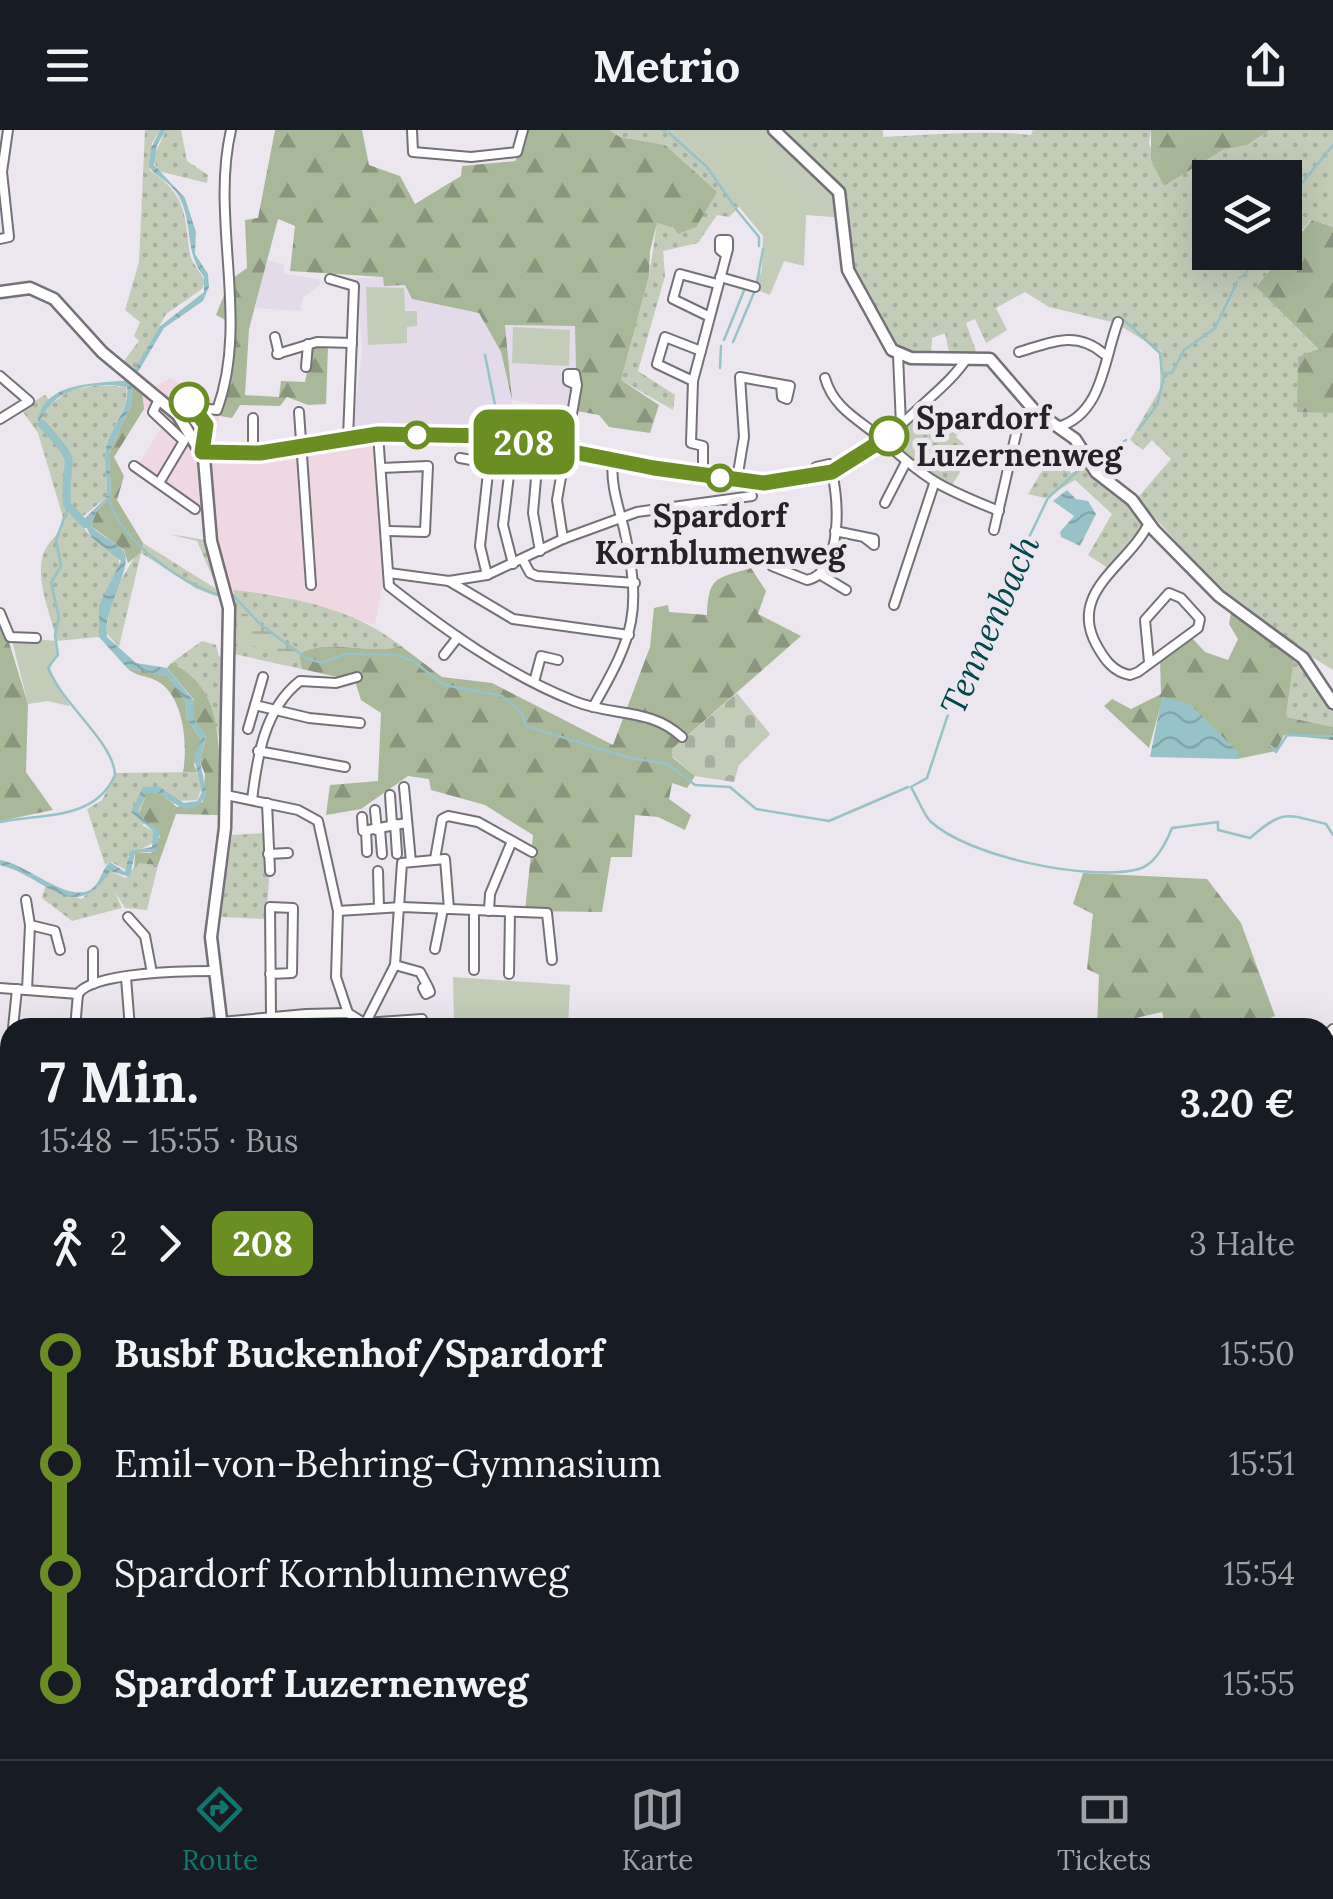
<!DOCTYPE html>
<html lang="de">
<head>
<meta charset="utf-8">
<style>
  :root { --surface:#171b24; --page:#242831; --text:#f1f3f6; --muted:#9ea1a6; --line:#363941; --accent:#0f766e }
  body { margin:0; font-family:Lora,serif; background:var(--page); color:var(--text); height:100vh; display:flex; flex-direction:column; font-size:38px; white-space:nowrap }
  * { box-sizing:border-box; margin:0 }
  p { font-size:32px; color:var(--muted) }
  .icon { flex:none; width:55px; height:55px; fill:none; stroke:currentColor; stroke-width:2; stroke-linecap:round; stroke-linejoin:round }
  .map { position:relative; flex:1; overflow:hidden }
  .drawer { position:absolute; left:0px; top:888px; width:1335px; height:742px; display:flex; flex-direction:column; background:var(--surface); border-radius:30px 30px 0 0; box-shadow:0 10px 40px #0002 }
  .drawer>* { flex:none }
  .badge { padding:0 20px; border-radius:15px; font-size:35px; line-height:65px }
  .fabs { position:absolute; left:1192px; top:30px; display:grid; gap:20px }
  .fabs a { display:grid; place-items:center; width:110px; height:110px; border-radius:0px; background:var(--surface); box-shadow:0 10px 40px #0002; font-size:50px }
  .map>.badge { position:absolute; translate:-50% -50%; box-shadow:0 0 0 5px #fff }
  .legs { display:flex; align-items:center; gap:15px; height:110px; padding:0 40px; font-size:32px }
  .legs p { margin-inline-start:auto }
  .summary { display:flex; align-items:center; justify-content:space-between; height:170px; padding:0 40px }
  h1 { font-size:55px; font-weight:800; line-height:75px }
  ul { padding:0 40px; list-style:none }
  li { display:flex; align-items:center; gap:35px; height:110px; font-size:38px }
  li i { display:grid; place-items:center; width:15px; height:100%; margin:0 12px; background:currentColor }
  li i::after { content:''; width:25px; height:25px; margin:-12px; border:8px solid; border-radius:50%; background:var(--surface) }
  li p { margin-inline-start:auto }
  li:first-child i { background:linear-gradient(#0000 50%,currentColor 0) }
  li:last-child i { background:linear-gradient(currentColor 50%,#0000 0) }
  header { display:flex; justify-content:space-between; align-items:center; height:130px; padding:0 40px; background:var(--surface); font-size:45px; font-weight:800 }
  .dock { display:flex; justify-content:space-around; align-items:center; height:140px; border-top:2px solid var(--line); background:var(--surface); font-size:28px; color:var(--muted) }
  .dock a { display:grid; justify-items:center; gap:5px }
  .dock .current { color:var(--accent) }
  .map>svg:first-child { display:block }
</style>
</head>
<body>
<header><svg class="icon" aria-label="menu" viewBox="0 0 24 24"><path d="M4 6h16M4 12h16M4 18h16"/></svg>Metrio<svg class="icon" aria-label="share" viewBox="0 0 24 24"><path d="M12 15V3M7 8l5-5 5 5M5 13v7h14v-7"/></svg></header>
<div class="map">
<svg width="1333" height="1629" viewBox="0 0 1333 1629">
  <defs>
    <pattern id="grass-dots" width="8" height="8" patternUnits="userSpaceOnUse" patternTransform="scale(2.5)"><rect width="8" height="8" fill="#c2ccb8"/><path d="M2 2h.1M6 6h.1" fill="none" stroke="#a7af9e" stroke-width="1.8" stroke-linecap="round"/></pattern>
    <pattern id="forest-firs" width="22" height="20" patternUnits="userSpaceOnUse" patternTransform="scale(2.5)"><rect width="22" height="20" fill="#a8b899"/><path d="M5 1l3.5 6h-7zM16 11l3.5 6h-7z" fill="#89957d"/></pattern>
    <pattern id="wetland-marsh" width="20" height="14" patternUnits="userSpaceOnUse" patternTransform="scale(2.5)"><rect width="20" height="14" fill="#c2ccb8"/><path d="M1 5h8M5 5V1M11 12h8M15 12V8" fill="none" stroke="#a7af9e"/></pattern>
    <pattern id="cemetery-stones" width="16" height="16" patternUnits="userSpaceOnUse" patternTransform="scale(2.5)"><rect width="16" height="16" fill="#c2ccb8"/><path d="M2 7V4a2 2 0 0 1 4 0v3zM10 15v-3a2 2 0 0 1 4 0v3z" fill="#a7af9e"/></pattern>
    <pattern id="water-waves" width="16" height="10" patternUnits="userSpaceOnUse" patternTransform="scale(2.5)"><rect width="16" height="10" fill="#97c2c8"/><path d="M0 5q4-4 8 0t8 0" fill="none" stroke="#82a6ac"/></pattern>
  </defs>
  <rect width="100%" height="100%" fill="#ece7ef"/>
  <path fill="#f0d8e3" d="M144 247 156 256 170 248 216 272 221 279 214 313 252 324 347 309 352 300 378 299 388 427 375 495 279 465 223 461 205 386 137 336 164 294 141 278 137 256Z"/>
  <g fill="#e4dbea">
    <path d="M267 130 284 134V144L320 149V155L303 168 300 181 255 178Z"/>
    <path d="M384 147V156L405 155 412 169 479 183 501 222 510 263 505 195 575 196 577 281 512 270 508 303 352 300 362 221 357 148Z"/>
  </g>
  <g fill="url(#grass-dots)">
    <path d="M145 0H160L152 13 150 40C187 66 184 83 190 124 192 134 201 142 205 152L202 159 166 184 135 241 123 232 139 211 134 206 140 192 125 180 139 132Z"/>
    <path d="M166 0H181L187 31 208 45 207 53 158 41 153 28Z"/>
    <path d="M609 0H671L724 49 722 56 740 76 729 87 717 85 698 113 663 121 665 146 638 241 675 265 673 280 621 250 649 146 657 93 674 98 665 15 620 7Z"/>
    <path d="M774 0H883V7C929 5 987 0 1031 5L1033 0H1151L1149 13 1164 56 1224 18 1247 15 1270 0H1333V97L1311 90 1285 121V48H1210V122L1284 123 1256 157 1318 220 1297 281 1333 283V540L1312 527 1333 571V597L1286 587 1295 515 1233 473 1153 386 1111 440 1088 425 1112 384 1075 350 1045 368 1028 364 1053 323 1071 343 1094 334 1135 371 1171 329 1152 310 1143 320 1130 310 1160 259 1161 221 1116 193 1049 177 1025 162 996 178 1007 200 986 213 975 189 966 193 977 224 950 227 945 203 932 208 931 226 897 224 854 149 846 81Z"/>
    <path d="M98 255 126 257C130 281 111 294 106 318 103 335 108 350 107 367L78 390 91 407 118 426 120 437 99 475V507L57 511C51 486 35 450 43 425 48 408 64 405 62 384L38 303 21 279 45 265 52 273 71 260Z"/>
    <path d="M929 273 963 291 956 307 964 314 960 322 969 327 951 357 909 333 892 313Z"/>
    <path d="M168 404 206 410 224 469 197 459 141 423 119 517 106 503 112 465 143 413 218 460 197 411Z"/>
    <path d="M234 460C291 466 356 479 401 516 368 526 329 507 299 524L302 539 234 524Z"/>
    <path d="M202 511 216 515 219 527 223 521 220 610C210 576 207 548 171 533Z"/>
    <path d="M197 642 202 658 197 670 178 671 142 695 153 701V713L128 726V741L111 732 105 735 87 679 102 670 116 643Z"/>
    <path d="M264 703 269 750 266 789 221 787 232 705Z"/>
    <path d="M138 732 158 735 147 780 125 778 115 762 122 778 72 791 42 768 46 754 54 761 82 769 110 741 126 748Z"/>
  </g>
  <g fill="url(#forest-firs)">
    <path d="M275 0H362L369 35 400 46 415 74 461 46 462 36 515 31 525 16 526 0H609L620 7 665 15 717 62 696 97 678 104 674 98 657 93 650 121 649 146 621 250 659 275 650 303 609 297 599 285 577 281 575 196 505 195 512 270 501 222 479 183 412 169 405 155 384 156 383 147 290 141 295 96 278 89 249 199 245 265 279 267 281 251 305 252 312 218 328 216 326 274 308 275 287 267 280 276 240 275 232 288 220 286 229 241 231 193 216 185 230 150 247 138 245 90 258 88Z"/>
    <path d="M1151 0H1270L1247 15 1224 19 1164 56 1151 30Z"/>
    <path d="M1312 90 1333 97V283L1297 282 1298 227 1318 219 1256 157Z"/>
    <path d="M132 252 142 261 144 279 114 327 124 346 117 370 143 413 140 423 128 433 124 420 91 396 97 380 111 366 109 323 131 275Z"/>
    <path d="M751 438 766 461 758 484 801 506 672 619V627L695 646 687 658 672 653 669 669 691 685 685 700 658 687 635 685 632 727H611L602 782 525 781 533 705 485 675 431 660 429 649 408 646 361 679 326 685 330 655 378 651 381 583 361 570 355 551 302 539 299 524C329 507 368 526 401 516L442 547 492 553 613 615 650 517 654 478 668 475 669 482 707 485C709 446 715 449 751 438Z"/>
    <path d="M1233 473 1296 512 1286 587 1333 597V610L1284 605 1276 621 1237 629 1238 622 1163 567 1149 618 1104 576 1112 569 1131 579 1161 564 1160 529 1191 507 1205 522 1228 530 1238 509 1229 494Z"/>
    <path d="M0 483 28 574 26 642 53 680 0 691Z"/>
    <path d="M171 533C229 557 219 633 218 685L176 684 158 735 139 733 134 739 135 722 151 723 160 706 139 684 147 663H159L177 677 203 672 205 644 200 632 206 606 194 589V570L167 538Z"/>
    <path d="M127 538 168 546 186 572 187 589 201 609 194 635 197 642H183C188 616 184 565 157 551 146 545 137 547 127 538Z"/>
    <path d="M1083 743 1207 749 1241 793 1275 886 1248 897 1166 898 1162 882 1097 897 1099 845 1087 839 1093 784 1073 774Z"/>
    <path d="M1325 1179H1333V1355L1325 1358Z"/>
  </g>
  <path fill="url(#wetland-marsh)" d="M243 471 297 518 295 532 239 510Z"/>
  <path fill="url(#cemetery-stones)" d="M737 563 770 604 739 635 734 652 695 646 672 626V619Z"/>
  <g fill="#c2ccb8">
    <path d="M671 0H769L837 58 846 88 806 85 804 136 784 131 770 165 755 159 762 139 763 106 722 56 723 48Z"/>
    <path d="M366 157 404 158 405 181H417V196L407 197V213L368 215Z"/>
    <path d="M513 197 570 200 569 236 512 233Z"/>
    <path d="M11 507 57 511V525L49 541 70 576 47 571 28 574Z"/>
    <path d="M453 847 570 855 568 897 454 894Z"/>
  </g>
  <g fill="url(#water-waves)">
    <path d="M160 0H166L157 15 154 35 185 68 196 102 195 124 208 144 209 157 203 171 164 198 132 252 131 275 109 323 111 366 97 380 91 396C100 405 113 411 122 419 137 433 102 478 107 507L136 533 167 538 194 571V589L206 605 200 632 207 665 197 677 183 679 159 663H147L138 680 143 689 160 701 156 722H135L130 747 110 741C74 797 47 747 0 735V730C29 735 71 776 93 758 101 751 102 739 110 732L125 742 130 721 152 717 153 701 131 682 143 657 158 656 184 673 197 671 202 662 194 628 201 609 187 589 186 572 167 546 127 538 99 507V475L121 431 91 407 83 390 107 367C108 350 103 335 106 318 111 295 130 281 127 257 94 251 55 257 41 289L48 301 38 291C44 250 99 254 129 250L159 197 204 162V147C184 123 194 92 178 65 171 53 157 47 149 37L151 18Z"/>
    <path d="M1067 360 1076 369 1088 371 1096 384 1080 416 1061 407 1060 402 1074 386 1053 371Z"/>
    <path d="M1162 567 1190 574 1239 623 1237 629 1150 627Z"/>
  </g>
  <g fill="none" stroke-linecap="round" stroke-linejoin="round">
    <g stroke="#97c2c8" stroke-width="2.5">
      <path d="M663 0 666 1"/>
      <path d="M669 3 707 37 734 76"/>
      <path d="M1285 74 1333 15"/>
      <path d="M736 79 759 107V116"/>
      <path d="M1239 148 1245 145 1254 122"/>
      <path d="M1123 189 1160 223 1162 244"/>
      <path d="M724 210 745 158"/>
      <path d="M733 212 756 158 763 119"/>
      <path d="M485 225 496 280"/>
      <path d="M720 238 721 216"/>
      <path d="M1138 300 1157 275 1165 243H1172L1184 220 1215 198 1237 152"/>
      <path d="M1095 330 1126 310"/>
      <path d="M1081 338 1048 368 958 554 927 648 911 657C917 667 923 683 930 691 968 727 1090 752 1139 739 1156 734 1166 713 1172 698L1218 692V700L1250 708C1284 679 1285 684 1326 694L1333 705"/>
      <path d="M109 368C117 408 181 454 219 465"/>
      <path d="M232 464 260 494 306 528 322 533 346 524 397 525 412 530 444 555 502 566 522 583 526 596 630 628 668 634 695 655 730 657 756 679 829 691 908 657"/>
      <path d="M1271 616 1276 622 1287 605 1333 606"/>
      <path d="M0 692C43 683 95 691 115 645 114 612 62 575 48 537L58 525 55 505 59 487 51 453 61 436 56 410 68 378"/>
      <path d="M0 1008 10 1019"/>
    </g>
    <path stroke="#97c2c8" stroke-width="8" d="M42 294C84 340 63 321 67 375L85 394"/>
    <defs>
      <g id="minor">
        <path d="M412 0 413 22 471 27 517 22 523 0"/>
        <path d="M0 109 9 107 2 42 8 0"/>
        <path d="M720 147 755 157"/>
        <path d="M330 149 354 156 348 308"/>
        <path d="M708 186 673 169 680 144 717 154"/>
        <path d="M275 207 279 224"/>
        <path d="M1019 222C1049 213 1076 199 1104 224"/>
        <path d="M277 224 317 212 352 213"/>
        <path d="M898 225 901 295"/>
        <path d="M306 237 308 214"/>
        <path d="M0 246 29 271 0 289"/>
        <path d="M825 248C834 280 862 291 884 311 927 351 944 359 999 381"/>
        <path d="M693 251 657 234 665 207 701 221"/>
        <path d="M194 277 217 280C250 190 210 90 231 0"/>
        <path d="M299 282 311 455"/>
        <path d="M253 288V324"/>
        <path d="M1058 297C1103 284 1104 228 1118 192"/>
        <path d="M378 304 389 456C445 500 508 545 574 571 613 587 649 577 682 607"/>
        <path d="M523 312 526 289 572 296"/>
        <path d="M539 314 533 383 540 421"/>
        <path d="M202 322 261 323 378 304 492 306 654 338 737 349"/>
        <path d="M460 328 522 339"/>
        <path d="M134 336 195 379"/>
        <path d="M510 337 503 395 513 434"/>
        <path d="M381 338 428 336 425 402 388 401"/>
        <path d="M703 345V316L691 313 693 251 728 119V110H720V120L725 124"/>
        <path d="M736 349C813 359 863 332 918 279 935 263 954 248 967 228"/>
        <path d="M737 349 744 307 740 247 790 256 787 269 782 267 781 255"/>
        <path d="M159 353 184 311 153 282 159 269"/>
        <path d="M885 373 905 334"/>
        <path d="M994 400 1017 300 1034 280"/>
        <path d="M835 401 874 409V415L865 408"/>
        <path d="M563 409 557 370 577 255 575 244H568V251L577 255"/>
        <path d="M523 430 530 443 537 446 635 453"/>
        <path d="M772 436 807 450C844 443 840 361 829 334L816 337"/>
        <path d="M389 443 449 451 487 445 563 409 637 382 752 366"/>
        <path d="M487 445 480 416 492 306"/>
        <path d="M821 445 846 460"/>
        <path d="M449 451 513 489 629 505"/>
        <path d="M894 475 934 354"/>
        <path d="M0 483 10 507 36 508"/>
        <path d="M444 525 458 507"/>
        <path d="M1149 532 1145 490 1169 463 1181 468 1200 489 1198 498 1138 542 1130 545C1113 542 1104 529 1096 514 1068 461 1128 436 1149 393"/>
        <path d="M263 547 255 575 309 588 360 593"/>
        <path d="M534 552 541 526 558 530"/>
        <path d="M593 577C635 504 642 481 624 399 618 375 610 353 613 329"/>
        <path d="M248 599 255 575"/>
        <path d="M258 621 345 637"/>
        <path d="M404 657 411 732"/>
        <path d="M226 665 298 680 318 691 338 781 336 847 348 883"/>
        <path d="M390 665 392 694"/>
        <path d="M252 670C257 628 264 579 300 551L336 553 357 547"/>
        <path d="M267 673 270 741"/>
        <path d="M375 680 377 700"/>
        <path d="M362 687 363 701 406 693"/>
        <path d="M395 694 397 724"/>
        <path d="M380 699 382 724"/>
        <path d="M366 700 367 722"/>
        <path d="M268 724 288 723"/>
        <path d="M435 729 442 689 448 686 478 692 532 722"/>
        <path d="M378 741 379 778"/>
        <path d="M26 770 30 795"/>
        <path d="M338 781 402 777 547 783 552 830"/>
        <path d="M489 781 490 764 512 711"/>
        <path d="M128 787 145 806 152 843"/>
        <path d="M435 819 443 779"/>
        <path d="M93 821V854"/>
        <path d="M395 835 420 842 428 857 423 858 426 864 430 862 428 857"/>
        <path d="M474 840V780"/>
        <path d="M270 844 292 843 293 778 270 777 271 885"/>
        <path d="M509 844 510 782"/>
        <path d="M126 848 130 898"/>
        <path d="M0 858 78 864"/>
        <path d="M27 860 30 795 55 801 60 820"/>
        <path d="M78 864C92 842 187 841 213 841"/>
        <path d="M364 893 422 889 421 898"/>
        <path d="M13 898 17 859"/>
        <path d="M75 898 78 864"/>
        <path d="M157 898 306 884 348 883 364 893"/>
        <path d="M363 898 395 835 402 733 445 729 449 779"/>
        <path d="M1325 907 1333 899"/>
        <path d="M10 925V957"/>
        <path d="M0 981 10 979"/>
        <path d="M0 1181 10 1179"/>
        <path d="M584 1620 587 1629"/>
      </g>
      <g id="major">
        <path d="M774 0 839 62 848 140 892 220 911 228 990 229 1034 280 1075 309 1096 342 1132 370 1154 400 1219 466 1303 528 1333 573"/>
        <path d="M0 162 30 158 54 169 102 222 178 285 204 328 211 411 229 478 225 698 211 807 222 898"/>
        <path d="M235 1629 237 1620"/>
      </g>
    </defs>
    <use href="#minor" stroke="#757178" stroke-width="12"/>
    <use href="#major" stroke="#757178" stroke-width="15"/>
    <use href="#minor" stroke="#fff" stroke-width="8"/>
    <use href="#major" stroke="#fff" stroke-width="10"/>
  </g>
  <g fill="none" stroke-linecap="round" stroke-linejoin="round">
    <defs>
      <path id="line-1" d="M189 272 206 295 202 322 260 323 378 304 492 306 654 338 764 353 832 342 889 306"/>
    </defs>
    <use href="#line-1" stroke="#fff" stroke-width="22"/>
    <use href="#line-1" stroke="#6b8e23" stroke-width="15"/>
  </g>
  <g fill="#fff" stroke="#6b8e23" stroke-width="5">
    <circle cx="189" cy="272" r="18"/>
    <circle cx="417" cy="305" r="12"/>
    <circle cx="889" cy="306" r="18"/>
    <circle cx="720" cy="348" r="12"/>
  </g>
  <g text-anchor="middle" stroke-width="10" stroke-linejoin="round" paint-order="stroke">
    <g font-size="32" font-weight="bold" fill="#252326" stroke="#ece7ef" text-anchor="start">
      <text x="916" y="299">Spardorf<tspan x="916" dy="37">Luzernenweg</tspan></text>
      <text x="720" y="397" text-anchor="middle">Spardorf<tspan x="720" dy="37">Kornblumenweg</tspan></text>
    </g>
    <g font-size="35" font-style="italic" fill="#03464d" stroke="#ece7ef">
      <text transform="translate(990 495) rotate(-66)" y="12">Tennenbach</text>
    </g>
  </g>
</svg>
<div class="fabs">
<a><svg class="icon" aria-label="layers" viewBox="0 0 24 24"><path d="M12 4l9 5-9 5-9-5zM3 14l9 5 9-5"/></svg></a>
</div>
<b class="badge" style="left:524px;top:312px;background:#6b8e23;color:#fff">208</b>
<section class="drawer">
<div class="summary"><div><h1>7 Min.</h1><p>15:48 – 15:55 · Bus</p></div><b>3.20 €</b></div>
<div class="legs"><svg class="icon" aria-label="walk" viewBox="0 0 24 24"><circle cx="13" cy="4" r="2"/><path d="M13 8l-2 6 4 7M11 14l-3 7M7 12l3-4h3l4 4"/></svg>2<svg class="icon" aria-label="forward" viewBox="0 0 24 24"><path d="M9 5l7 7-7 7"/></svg><b class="badge" style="background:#6b8e23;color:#fff">208</b><p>3 Halte</p></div>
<ul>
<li><i style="color:#6b8e23"></i><b>Busbf Buckenhof/Spardorf</b><p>15:50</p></li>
<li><i style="color:#6b8e23"></i><span>Emil-von-Behring-Gymnasium</span><p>15:51</p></li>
<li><i style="color:#6b8e23"></i><span>Spardorf Kornblumenweg</span><p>15:54</p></li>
<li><i style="color:#6b8e23"></i><b>Spardorf Luzernenweg</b><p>15:55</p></li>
</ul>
</section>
</div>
<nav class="dock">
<a class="current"><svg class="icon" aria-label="directions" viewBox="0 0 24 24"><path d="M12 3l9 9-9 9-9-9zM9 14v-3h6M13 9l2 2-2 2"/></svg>Route</a>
<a><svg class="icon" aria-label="map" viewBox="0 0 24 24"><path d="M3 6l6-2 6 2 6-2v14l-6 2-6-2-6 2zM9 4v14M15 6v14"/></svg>Karte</a>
<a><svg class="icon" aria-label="tickets" viewBox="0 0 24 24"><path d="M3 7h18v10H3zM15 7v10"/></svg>Tickets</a>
</nav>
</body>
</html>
